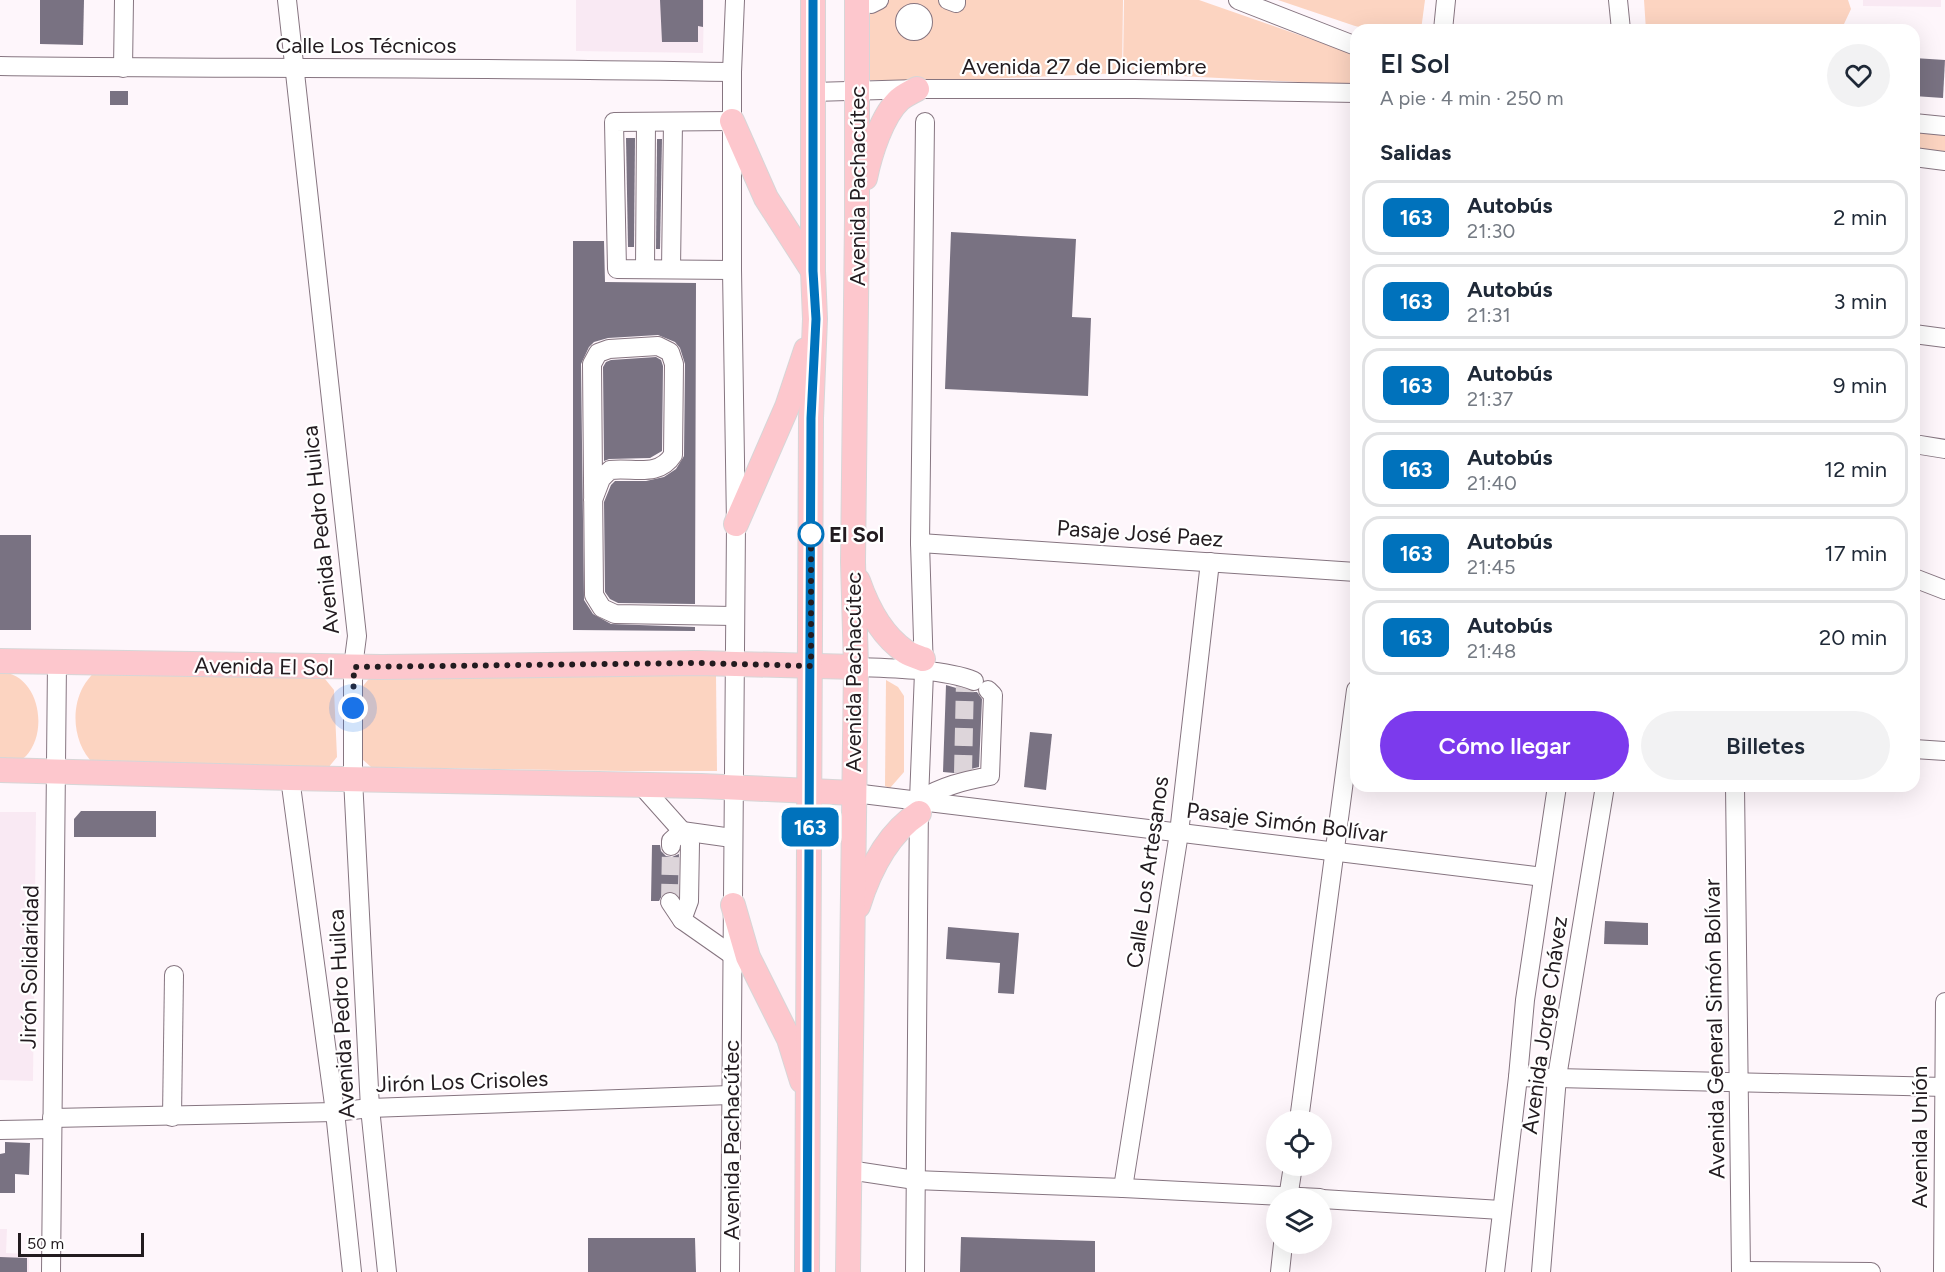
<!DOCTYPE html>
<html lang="es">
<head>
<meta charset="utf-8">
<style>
  :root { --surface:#fff; --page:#f2f2f3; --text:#1f2937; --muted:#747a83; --line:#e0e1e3; --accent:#7c3aed }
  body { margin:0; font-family:Figtree,sans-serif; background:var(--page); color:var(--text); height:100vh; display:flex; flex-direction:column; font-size:22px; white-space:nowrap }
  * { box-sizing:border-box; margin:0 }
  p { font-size:20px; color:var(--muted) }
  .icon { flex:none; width:33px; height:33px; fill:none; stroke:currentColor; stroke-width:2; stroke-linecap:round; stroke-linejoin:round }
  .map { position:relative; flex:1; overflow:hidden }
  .sheet { position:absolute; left:1350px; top:24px; width:570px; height:768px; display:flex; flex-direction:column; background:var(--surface); border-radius:18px; box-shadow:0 6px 24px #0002 }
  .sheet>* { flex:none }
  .badge { padding:0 12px; border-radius:9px; font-size:21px; line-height:39px }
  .fabs { position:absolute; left:1266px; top:1110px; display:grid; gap:12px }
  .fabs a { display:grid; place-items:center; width:66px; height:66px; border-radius:50%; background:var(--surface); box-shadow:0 6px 24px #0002; font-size:30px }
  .scale { position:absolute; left:18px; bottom:15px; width:126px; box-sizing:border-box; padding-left:6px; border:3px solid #221b1f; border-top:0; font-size:16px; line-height:21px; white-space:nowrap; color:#221b1f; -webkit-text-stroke:4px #fff; paint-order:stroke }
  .you { position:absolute; width:30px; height:30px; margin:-15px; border:4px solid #fff; border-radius:50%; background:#1a73e8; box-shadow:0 0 0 9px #1a73e833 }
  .map>.badge { position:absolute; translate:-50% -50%; box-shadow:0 0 0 3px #fff }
  h2 { padding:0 30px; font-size:22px; line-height:54px }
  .round { display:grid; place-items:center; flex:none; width:63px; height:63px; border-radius:32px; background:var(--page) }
  .overview { display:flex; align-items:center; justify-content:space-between; height:102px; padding:0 30px }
  h1 { font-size:28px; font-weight:600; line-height:45px }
  .action { display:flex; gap:12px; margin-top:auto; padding:12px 30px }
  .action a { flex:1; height:69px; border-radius:36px; background:var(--accent); color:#fff; font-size:24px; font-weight:600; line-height:69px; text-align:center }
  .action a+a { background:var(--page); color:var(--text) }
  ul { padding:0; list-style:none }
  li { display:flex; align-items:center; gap:18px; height:75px; margin:0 12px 9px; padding:0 18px; border:3px solid var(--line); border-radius:18px }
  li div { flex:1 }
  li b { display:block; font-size:22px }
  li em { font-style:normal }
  li .badge { min-width:66px; font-weight:700; text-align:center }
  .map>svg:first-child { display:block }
</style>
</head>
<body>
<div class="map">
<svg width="1945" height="1272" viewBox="0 0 1945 1272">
  <rect width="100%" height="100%" fill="#fef6fb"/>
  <g fill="#f9e9f3">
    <path d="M576 0H704L703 53 576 51Z"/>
    <path d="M1863 0H1941V7L1863 6Z"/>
    <path d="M0 812H36L33 1081 0 1080Z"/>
    <path d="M0 1229H7L6 1253 29 1254V1272H0Z"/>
  </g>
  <g fill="#fcd4c1">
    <path d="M870 0H1123L1122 73 962 80H870Z"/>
    <path d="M1124 0H1199L1356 55V85L1123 73Z"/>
    <path d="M1278 0H1425L1421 30H1373L1355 26Z"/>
    <path d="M1644 0H1848L1851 9 1844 24 1843 30H1646Z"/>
    <path d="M1914 128 1945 132V156L1914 152Z"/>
    <path d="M95 671 321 674 334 690 337 757 328 768 94 764C74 745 70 711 83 687 86 681 91 676 95 671Z"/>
    <path d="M0 672C38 673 50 730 26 756 20 762 9 763 0 765Z"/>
    <path d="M372 675 716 676 717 771H625L371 767 361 758 359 691Z"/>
    <path d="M886 680 898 687 904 696V772L890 788 885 786Z"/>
  </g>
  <g fill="#797282">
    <path d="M40 0H84L83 45 40 44Z"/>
    <path d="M660 0H703V27L698 26V42H662Z"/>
    <path d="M1914 58 1945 60 1943 98 1914 96Z"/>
    <rect x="110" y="91" width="18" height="14"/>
    <path d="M626 138H635L634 247H628Z"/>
    <path d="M657 139H662L660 249H656Z"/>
    <path d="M951 232 1076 239 1072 317 1091 318 1088 396 945 389Z"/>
    <path d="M573 241H604L605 282 696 283 695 604 618 603 610 599 605 592 604 502 611 485 615 481H646L664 477 676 469 684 456 685 364 680 348 675 342 658 335 608 338 594 342 589 347 581 364 584 600 593 614 611 624 695 627V631L573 630Z"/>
    <path d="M656 357 661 360 663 366 662 451 650 458 609 459 604 461 603 367 606 362 611 360Z"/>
    <rect x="0" y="535" width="31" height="95"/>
    <path d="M946 685 970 692H977L982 699 979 767 954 773 943 772Z"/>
    <path d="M1030 732 1052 734 1046 790 1024 787Z"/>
    <path d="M81 811H156V837H74V819Z"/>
    <path d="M652 845H660L661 851 666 856 672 857 679 854 678 894 670 891 664 892 659 901H651Z"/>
    <path d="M1605 921 1648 923V945L1604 944Z"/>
    <path d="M948 927 1019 933 1014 994 998 993 1000 963 946 959Z"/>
    <path d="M5 1142 30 1143 29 1175 15 1174V1193H0V1154L5 1153Z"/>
    <path d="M961 1237 1095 1241V1272H960Z"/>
    <path d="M588 1238H695L696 1272H588Z"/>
    <path d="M0 1257 27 1258V1272H0Z"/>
  </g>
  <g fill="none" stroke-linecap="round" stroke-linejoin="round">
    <g stroke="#ddd5da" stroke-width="18" stroke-dasharray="18 9" stroke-linecap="butt">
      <path d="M963 773 965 681"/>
      <path d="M670 902 671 846"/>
    </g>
    <defs>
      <g id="minor">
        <path d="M287 0 357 636 353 667V779L370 1108 387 1272"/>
        <path d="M871 0V4L879 0"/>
        <path d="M948 0 956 3V0"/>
        <path d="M1238 0 1356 46"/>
        <path d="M1618 0 1621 30"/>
        <circle cx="914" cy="22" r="9"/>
        <path d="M1443 30 1446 0"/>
        <path d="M0 66C244 69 488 67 732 72"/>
        <path d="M123 68 124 0"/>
        <path d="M813 92 917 89H1135L1356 93"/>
        <path d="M1914 123 1945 126"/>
        <path d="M1914 157 1945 161"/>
        <path d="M645 269 646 122"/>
        <path d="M671 269 673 122"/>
        <path d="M732 270 617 269 614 122 732 121"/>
        <path d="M1914 334 1945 338"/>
        <path d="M1914 444 1945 449"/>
        <path d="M593 500 601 479 610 470C634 467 658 478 673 455L674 364 670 352 658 346 609 349 598 353 592 364 594 595 602 608 615 614 734 616"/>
        <path d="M920 543 1356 572"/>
        <path d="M1914 578 1945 590"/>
        <path d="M856 667C887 668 946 669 974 681"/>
        <path d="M1914 749 1945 751"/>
        <path d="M290 778 335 1112 352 1272"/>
        <path d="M641 785 682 831 690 843 689 901 682 920"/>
        <path d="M1735 786 1741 1272"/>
        <path d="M854 793 1543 877"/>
        <path d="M919 800C943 786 963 781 990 776L993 695 988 690"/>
        <path d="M671 846V841L682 831 732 838"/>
        <path d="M670 902 682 920 732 955"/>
        <path d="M1518 1077 1945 1087"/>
        <path d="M172 1117 174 975"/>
        <path d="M52 1118 335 1112 370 1108 730 1095"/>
        <path d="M1299 1120 1356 690"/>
        <path d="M0 1130 52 1129"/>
        <path d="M849 1170 915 1180 1123 1188 1320 1198"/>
        <path d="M1123 1188 1179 833 1210 562"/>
        <path d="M1288 1198 1293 1166"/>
        <path d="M1322 1199 1501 1210"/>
        <path d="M1741 1271 1871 1272"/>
        <path d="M51 1272 57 662"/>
        <path d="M730 1272 736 524 732 270V72L735 0"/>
        <path d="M915 1272 919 800 924 672 920 543 925 122"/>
        <path d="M1280 1272 1283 1244"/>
        <path d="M1495 1272 1518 1077 1525 1000 1557 786"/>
        <path d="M1541 1272 1557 1077 1605 786"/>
        <path d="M1943 1272 1945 1002"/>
      </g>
      <g id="major">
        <path d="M732 121 766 198 813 271"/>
        <path d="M865 178C870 154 882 115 900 99 905 95 911 92 917 89"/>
        <path d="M736 524 787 407 806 350"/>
        <path d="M858 581C867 607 882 636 906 652 911 655 918 657 923 659"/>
        <path d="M0 661 382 667 698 663 856 667"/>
        <path d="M0 770 290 778 701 786 854 793"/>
        <path d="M733 905 748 957 789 1039 802 1081"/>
        <path d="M858 906C869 871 887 834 919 813"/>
        <path d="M807 1272 811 418 815 319 813 271V0"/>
        <path d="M848 1272 856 667 853 562 857 218V0"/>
      </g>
    </defs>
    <use href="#minor" stroke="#867580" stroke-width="20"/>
    <use href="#major" stroke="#d7d6d7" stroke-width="26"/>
    <use href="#minor" stroke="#fff" stroke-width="18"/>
    <use href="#major" stroke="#fdc7cd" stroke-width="24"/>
  </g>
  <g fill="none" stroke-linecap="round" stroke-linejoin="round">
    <defs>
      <path id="line" d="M807 1272 811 418 816 319 813 271V0"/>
    </defs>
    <use href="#line" stroke="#fff" stroke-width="14"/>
    <use href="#line" stroke="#0072bc" stroke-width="9"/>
    <path stroke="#221b1f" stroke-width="6" stroke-dasharray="0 10.8" d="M353 708 354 667 698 663 811 666V534"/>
  </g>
  <circle fill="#fff" stroke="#0072bc" stroke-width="3" cx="811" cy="534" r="12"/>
  <g text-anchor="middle" stroke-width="4.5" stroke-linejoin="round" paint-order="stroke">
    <g font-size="22" fill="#221b1f" stroke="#fff">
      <text x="366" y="53">Calle Los Técnicos</text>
      <text x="1084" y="74">Avenida 27 de Diciembre</text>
      <text transform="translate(857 186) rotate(-90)" y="8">Avenida Pachacútec</text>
      <text transform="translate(320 530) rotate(-96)" y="8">Avenida Pedro Huilca</text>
      <text transform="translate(1140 533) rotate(4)" y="8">Pasaje José Paez</text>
      <text transform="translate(264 666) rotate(1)" y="8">Avenida El Sol</text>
      <text transform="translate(853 672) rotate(-90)" y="8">Avenida Pachacútec</text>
      <text transform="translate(1287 822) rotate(7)" y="8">Pasaje Simón Bolívar</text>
      <text transform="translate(1147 872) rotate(-82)" y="8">Calle Los Artesanos</text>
      <text transform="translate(29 967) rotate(-89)" y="8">Jirón Solidaridad</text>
      <text transform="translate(341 1014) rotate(-93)" y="8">Avenida Pedro Huilca</text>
      <text transform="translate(1544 1025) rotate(-82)" y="8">Avenida Jorge Chávez</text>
      <text transform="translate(1714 1029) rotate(-91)" y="8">Avenida General Simón Bolívar</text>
      <text transform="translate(462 1081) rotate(-2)" y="8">Jirón Los Crisoles</text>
      <text transform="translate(1919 1137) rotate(-90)" y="8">Avenida Unión</text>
      <text transform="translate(731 1140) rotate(-90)" y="8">Avenida Pachacútec</text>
    </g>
    <g font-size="22" font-weight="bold" fill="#221b1f" stroke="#fff" text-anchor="start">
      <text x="829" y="542">El Sol</text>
    </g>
  </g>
</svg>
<div class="fabs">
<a><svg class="icon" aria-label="locate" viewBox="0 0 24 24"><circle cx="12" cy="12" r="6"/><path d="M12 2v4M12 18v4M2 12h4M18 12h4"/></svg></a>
<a><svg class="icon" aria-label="layers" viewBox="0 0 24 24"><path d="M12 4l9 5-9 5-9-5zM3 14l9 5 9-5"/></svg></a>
</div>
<div class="scale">50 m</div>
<div class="you" style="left:353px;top:708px"></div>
<b class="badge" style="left:810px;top:827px;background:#0072bc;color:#fff">163</b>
<section class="sheet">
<div class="overview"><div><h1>El Sol</h1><p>A pie · 4 min · 250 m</p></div><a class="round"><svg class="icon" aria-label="heart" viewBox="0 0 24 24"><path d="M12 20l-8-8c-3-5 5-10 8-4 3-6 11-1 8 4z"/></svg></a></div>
<h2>Salidas</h2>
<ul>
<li><span class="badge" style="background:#0072bc;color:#fff">163</span><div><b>Autobús</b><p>21:30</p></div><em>2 min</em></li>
<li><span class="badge" style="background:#0072bc;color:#fff">163</span><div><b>Autobús</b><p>21:31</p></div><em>3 min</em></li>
<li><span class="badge" style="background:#0072bc;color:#fff">163</span><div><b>Autobús</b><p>21:37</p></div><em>9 min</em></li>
<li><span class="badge" style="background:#0072bc;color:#fff">163</span><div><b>Autobús</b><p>21:40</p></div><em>12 min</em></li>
<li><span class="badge" style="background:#0072bc;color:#fff">163</span><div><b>Autobús</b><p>21:45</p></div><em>17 min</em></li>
<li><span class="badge" style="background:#0072bc;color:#fff">163</span><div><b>Autobús</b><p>21:48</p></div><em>20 min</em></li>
</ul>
<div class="action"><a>Cómo llegar</a><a>Billetes</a></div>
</section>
</div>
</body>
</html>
